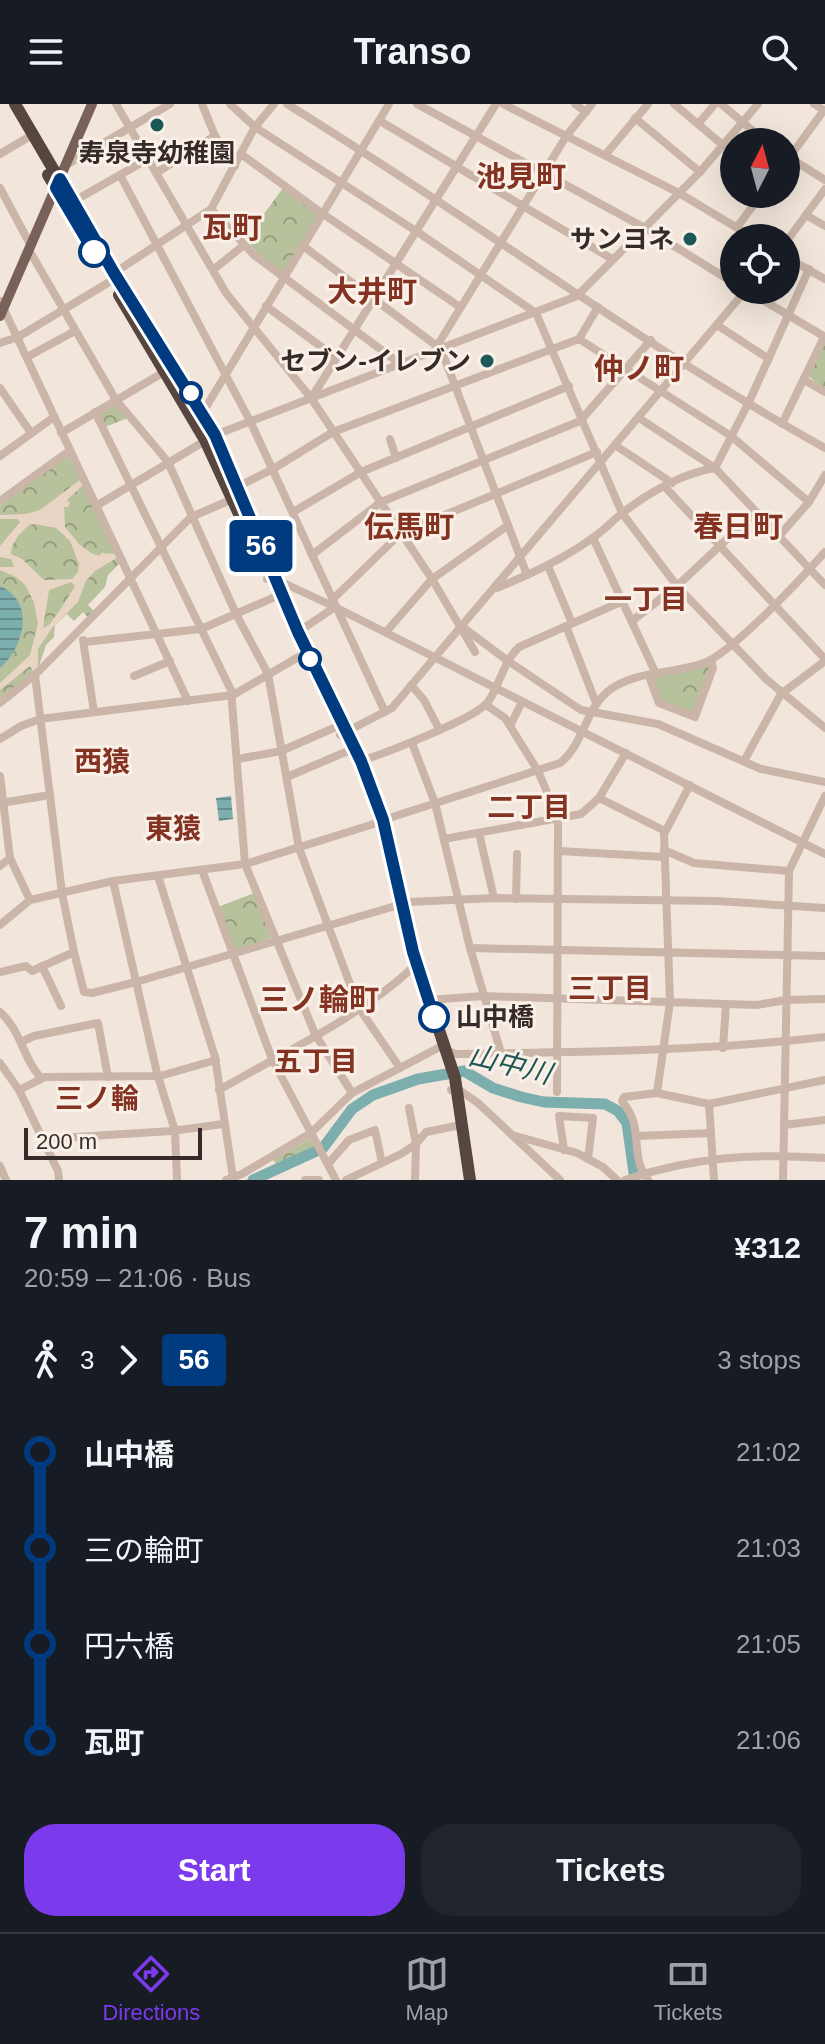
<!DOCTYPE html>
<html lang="en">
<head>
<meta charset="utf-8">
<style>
  :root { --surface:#171b24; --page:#20242c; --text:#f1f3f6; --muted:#9ea1a6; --line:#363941; --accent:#7c3aed }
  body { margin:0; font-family:Arial,"Noto Sans JP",sans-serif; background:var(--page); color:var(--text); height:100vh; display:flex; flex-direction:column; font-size:30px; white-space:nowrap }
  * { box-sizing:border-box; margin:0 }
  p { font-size:26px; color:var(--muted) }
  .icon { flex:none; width:44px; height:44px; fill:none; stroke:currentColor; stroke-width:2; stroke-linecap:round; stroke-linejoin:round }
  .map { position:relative; height:1076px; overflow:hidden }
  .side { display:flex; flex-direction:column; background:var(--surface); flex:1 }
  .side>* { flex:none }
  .badge { padding:0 16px; border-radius:6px; font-size:28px; line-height:52px }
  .needle { width:52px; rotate:6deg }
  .tools { position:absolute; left:720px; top:24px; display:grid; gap:16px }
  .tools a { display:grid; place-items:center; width:80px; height:80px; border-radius:50%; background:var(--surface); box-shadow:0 8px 32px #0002; font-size:40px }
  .scale { position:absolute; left:24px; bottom:20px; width:178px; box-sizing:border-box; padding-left:8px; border:4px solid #362b28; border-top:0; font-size:22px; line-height:28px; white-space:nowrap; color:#362b28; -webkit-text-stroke:6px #f9f0e8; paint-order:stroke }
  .map>.badge { position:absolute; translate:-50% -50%; box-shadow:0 0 0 4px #fff }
  .legs { display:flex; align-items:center; gap:12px; height:88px; padding:0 24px; font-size:26px }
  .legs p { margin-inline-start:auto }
  .headline { display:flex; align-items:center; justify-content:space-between; height:136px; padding:0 24px }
  h1 { font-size:44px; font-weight:800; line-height:60px }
  .cta { display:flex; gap:16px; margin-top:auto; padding:16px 24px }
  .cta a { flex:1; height:92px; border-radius:32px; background:var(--accent); color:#fff; font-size:32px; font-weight:800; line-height:92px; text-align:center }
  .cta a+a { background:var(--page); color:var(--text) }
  ul { padding:0 24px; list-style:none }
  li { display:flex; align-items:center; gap:28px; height:96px; font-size:30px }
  li i { display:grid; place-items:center; width:12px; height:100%; margin:0 10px; background:currentColor }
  li i::after { content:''; width:20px; height:20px; margin:-10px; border:6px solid; border-radius:50%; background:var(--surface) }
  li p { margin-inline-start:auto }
  li:first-child i { background:linear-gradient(#0000 50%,currentColor 0) }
  li:last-child i { background:linear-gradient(currentColor 50%,#0000 0) }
  header { display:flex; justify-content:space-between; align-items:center; height:104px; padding:0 24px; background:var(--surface); font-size:36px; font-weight:800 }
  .tabs { display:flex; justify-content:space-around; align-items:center; height:112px; border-top:2px solid var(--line); background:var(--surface); font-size:22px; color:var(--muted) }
  .tabs a { display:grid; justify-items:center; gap:4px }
  .tabs .current { color:var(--accent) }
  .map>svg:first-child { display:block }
</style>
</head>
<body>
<header><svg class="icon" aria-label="menu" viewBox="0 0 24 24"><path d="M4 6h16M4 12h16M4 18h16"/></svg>Transo<svg class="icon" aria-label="search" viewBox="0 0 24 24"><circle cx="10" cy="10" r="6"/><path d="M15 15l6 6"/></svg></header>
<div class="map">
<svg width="825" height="1076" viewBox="0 0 825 1076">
  <defs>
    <pattern id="park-crowns" width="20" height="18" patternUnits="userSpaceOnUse" patternTransform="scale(2)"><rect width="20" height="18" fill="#b7c19c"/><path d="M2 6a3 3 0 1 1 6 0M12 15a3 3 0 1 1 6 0" fill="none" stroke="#969d7f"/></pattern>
    <pattern id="water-rules" width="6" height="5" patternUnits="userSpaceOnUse" patternTransform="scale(2)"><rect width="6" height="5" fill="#7baeac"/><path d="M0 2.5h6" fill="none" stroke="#668e8c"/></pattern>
  </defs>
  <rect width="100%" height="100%" fill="#f2e6dc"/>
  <g fill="url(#park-crowns)">
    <path d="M283 84 319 110 285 167 281 168 259 151 248 138 258 118Z"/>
    <path d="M825 239V285L808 272Z"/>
    <path d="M115 300 128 314 105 323 99 309Z"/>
    <path d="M66 352 69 353 120 459 108 471 105 483 88 501 95 508 89 514 83 508 74 517 67 510 55 521 54 533 46 541 38 565 0 595V402Z"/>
    <path d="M709 561 711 566 692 610 660 595 651 574Z"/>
    <path d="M254 789 271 834 236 846 218 803Z"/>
    <path d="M309 1035 314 1041 312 1043 277 1061 273 1056Z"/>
  </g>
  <path fill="#e9d5c3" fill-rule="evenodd" d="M80 376 83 381 66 397 70 398 68 403H64L65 423 79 440 91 449 100 452 101 449 115 450 117 454 95 467 86 477 78 498 52 524 38 545V565L34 569 30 562 0 586V579L30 551 38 520 34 498 25 481 16 473 0 466V463H14L11 455 0 453V442L20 418 17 415H0V411L26 410 40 406ZM35 420 56 424 70 437 79 460 78 468 72 475 44 476 22 455 11 450 12 442 18 432 29 421ZM71 478 75 482 60 506 49 521 43 524 49 486Z"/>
  <g fill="url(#water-rules)">
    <path d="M0 482C36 498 24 543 0 564Z"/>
    <path d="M231 692 233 715 219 717 216 694Z"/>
  </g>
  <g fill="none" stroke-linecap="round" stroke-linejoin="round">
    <path stroke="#7baeac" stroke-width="11" d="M253 1076 323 1044 352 1005 373 991 418 975 464 967 493 984 521 993 544 998 605 1000 618 1007 627 1019 635 1076"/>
    <g stroke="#cab5a8" stroke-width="8">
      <path d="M116 0 226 189 311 294 432 475 475 548"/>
      <path d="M202 0 215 32 235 62"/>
      <path d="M230 0 255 23 416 127 536 209 622 409 677 482 766 575 825 624"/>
      <path d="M287 0C468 111 639 240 825 344"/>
      <path d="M417 0 645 124 734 179"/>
      <path d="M503 0 679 89 754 134"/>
      <path d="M575 0 586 8"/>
      <path d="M674 0 724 42"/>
      <path d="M721 0 766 38"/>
      <path d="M814 0 825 7"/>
      <path d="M635 14 700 68"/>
      <path d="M380 17 612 155"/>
      <path d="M698 20 715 0"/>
      <path d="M0 50 27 34"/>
      <path d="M241 50 323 110 460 203"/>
      <path d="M606 50 648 0"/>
      <path d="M787 52 825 76"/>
      <path d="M786 58 824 6"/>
      <path d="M66 61 170 0"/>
      <path d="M156 69 215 32"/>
      <path d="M120 71 250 317 385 608"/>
      <path d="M0 84 31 142"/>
      <path d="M74 97 148 55"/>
      <path d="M211 105 254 151 399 259"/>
      <path d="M806 111 825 122"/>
      <path d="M737 123 762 90"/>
      <path d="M786 138 825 85"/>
      <path d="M303 142 437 242"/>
      <path d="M29 146 116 296 168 358 236 510 268 570 299 744 359 904 400 964"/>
      <path d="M786 153 825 175"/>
      <path d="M213 166 244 141"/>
      <path d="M114 169 211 105 255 23 274 0"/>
      <path d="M746 186 825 233"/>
      <path d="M0 197 188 597"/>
      <path d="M266 202 335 253"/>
      <path d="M717 221 769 255"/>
      <path d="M579 235 731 332 809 398"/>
      <path d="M0 239 18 233 111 177"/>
      <path d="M27 253 75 227"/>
      <path d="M804 276 825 288"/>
      <path d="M0 284 31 329"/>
      <path d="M312 293 496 0"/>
      <path d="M95 308 231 586 245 760 315 930 352 989"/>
      <path d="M203 308 389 0"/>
      <path d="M639 314 715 364 825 481"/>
      <path d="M782 320 824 233"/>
      <path d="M61 329 164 268"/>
      <path d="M390 335 396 354"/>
      <path d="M615 341 672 379"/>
      <path d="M0 352 54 313"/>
      <path d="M237 383 273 365 333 328 579 235 598 203"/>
      <path d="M665 383 825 555"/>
      <path d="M0 397 69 347"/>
      <path d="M96 402 215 331 577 192 700 68 758 0"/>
      <path d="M293 408 361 368 569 282"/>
      <path d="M779 432 809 398 825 371"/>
      <path d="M593 434 656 570"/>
      <path d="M312 451 381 398 580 317 651 236"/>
      <path d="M548 462 572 519"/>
      <path d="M527 471 441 245 437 242 567 31 592 0"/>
      <path d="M267 475H275L335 503 825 750"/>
      <path d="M497 484C530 470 562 456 591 435 602 428 610 419 620 411 646 390 682 369 715 364L749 298 809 165"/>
      <path d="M332 496 401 429 597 348"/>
      <path d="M632 517 677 482 756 408"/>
      <path d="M566 522 596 599"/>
      <path d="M464 524 508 557 581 606 658 620 761 665 825 678"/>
      <path d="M298 528 335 503"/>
      <path d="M386 528 432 475 507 422"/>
      <path d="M83 536 94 608"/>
      <path d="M85 538 201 525 275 493"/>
      <path d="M134 572 170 557"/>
      <path d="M649 572 659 599 695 613 713 564 711 556"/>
      <path d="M411 581 424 596 439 625"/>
      <path d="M522 598 510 622 538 667 558 714 557 988"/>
      <path d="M0 599 35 571 191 413 233 395"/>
      <path d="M486 601 505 614 510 622"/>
      <path d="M340 631 392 604 746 186"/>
      <path d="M0 635 21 622 40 615 233 591 307 548"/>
      <path d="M412 639 435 699 470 844 501 949"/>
      <path d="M238 655 281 647 336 623"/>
      <path d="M361 657C385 649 475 615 488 598 500 581 503 558 519 543L623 497"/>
      <path d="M744 657 781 590 825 557"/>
      <path d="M0 672 10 754 30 796"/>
      <path d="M287 673 348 647"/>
      <path d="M599 694 665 727"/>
      <path d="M1 699 50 691"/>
      <path d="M383 716 560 659C584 641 585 603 611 585 638 566 675 570 704 559 733 548 803 473 825 448"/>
      <path d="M479 729 494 794"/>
      <path d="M444 735 581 710 599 694 626 649"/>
      <path d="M664 746 694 759 789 767"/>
      <path d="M559 747 664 753"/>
      <path d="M0 762 10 754"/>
      <path d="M202 766 272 955 336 1076"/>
      <path d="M158 772 215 953 233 1074"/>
      <path d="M113 777 157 969 175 1027 177 1076"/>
      <path d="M516 795 517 750"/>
      <path d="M0 821 30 796 113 777 245 760 377 719"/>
      <path d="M470 844 825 852"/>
      <path d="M74 848 84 888 92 889 136 878 409 798 494 794 717 797 825 804"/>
      <path d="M42 862 61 902"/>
      <path d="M0 868 26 862 32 867 74 848 62 789 35 571"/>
      <path d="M428 896 483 892 757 901 786 896 825 895"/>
      <path d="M0 908C21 926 23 955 41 974"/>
      <path d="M21 938 34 932 98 919 108 973"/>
      <path d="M723 944 726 900"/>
      <path d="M447 947 457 950C580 948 703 947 825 933"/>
      <path d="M0 959 19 986 58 1067 59 1076"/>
      <path d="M19 986 45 973 160 972 216 956"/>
      <path d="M219 986C281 950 358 914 410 866"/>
      <path d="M451 986 458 985 478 999 560 1076"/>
      <path d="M657 989 670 898 664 730 690 681"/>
      <path d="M709 1000 714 1076"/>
      <path d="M784 1021 825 1016"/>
      <path d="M512 1031 577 1049 603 1063 617 1076"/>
      <path d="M637 1032 711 1029"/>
      <path d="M43 1035 172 1027 223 1020"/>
      <path d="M564 1046 559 1012 593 1014 588 1055"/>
      <path d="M328 1060 349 1036 375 1026 382 1059"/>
      <path d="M0 1062 6 1076"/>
      <path d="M226 1076 242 1070 311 1029 352 989 438 944"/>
      <path d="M305 1076H319"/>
      <path d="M346 1076 401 1050 416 1040 409 1004"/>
      <path d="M415 1076 416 1040 426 1028 456 1022"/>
      <path d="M625 1076C692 1053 755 1049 825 1054"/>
      <path d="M648 1076C628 1050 646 1026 622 997L624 993 657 989 709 1000 825 976"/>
      <path d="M783 1076 789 767 825 692"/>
    </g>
    <path stroke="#786159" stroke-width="10" d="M0 212 92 0"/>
    <g stroke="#57453f" stroke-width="12">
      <path d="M15 0 114 169 215 331 298 528 361 657 383 716 413 848 455 974 470 1076"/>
      <path d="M48 71 86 134"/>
      <path d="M119 191 205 336 239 410"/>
    </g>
  </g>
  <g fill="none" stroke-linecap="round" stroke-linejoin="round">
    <defs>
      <path id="line-1" d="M94 148 56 84 60 75 114 169 215 331 298 528 361 657 383 716 413 848 434 913"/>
    </defs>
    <use href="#line-1" stroke="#fff" stroke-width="18"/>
    <use href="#line-1" stroke="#003b80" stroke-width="12"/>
  </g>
  <g fill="#1e5757" stroke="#f9f0e8" stroke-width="3">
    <circle cx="157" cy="21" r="8"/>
    <circle cx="690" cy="135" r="8"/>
    <circle cx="487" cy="257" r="8"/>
  </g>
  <g fill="#fff" stroke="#003b80" stroke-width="4">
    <circle cx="94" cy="148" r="14"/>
    <circle cx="191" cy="289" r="10"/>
    <circle cx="310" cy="555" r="10"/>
    <circle cx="434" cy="913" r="14"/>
  </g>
  <g text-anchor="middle" stroke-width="6" stroke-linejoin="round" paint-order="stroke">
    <g font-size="26" font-weight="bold" fill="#362b28" stroke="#f9f0e8" text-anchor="end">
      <text x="157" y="58" text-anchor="middle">寿泉寺幼稚園</text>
      <text x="674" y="144">サンヨネ</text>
      <text x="471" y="266">セブン-イレブン</text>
    </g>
    <g font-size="26" font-weight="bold" fill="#362b28" stroke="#f9f0e8" text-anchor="start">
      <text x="456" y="922">山中橋</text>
    </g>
    <g font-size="28" font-weight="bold" fill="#843222" stroke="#f9f0e8">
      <text x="646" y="505">一丁目</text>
      <text x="102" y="667">西猿</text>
      <text x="529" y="713">二丁目</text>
      <text x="173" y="734">東猿</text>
      <text x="610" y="894">三丁目</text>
      <text x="316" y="967">五丁目</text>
      <text x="97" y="1004">三ノ輪</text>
    </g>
    <g font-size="28" font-style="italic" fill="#1e5757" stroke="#f9f0e8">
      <text transform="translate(510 960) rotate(14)" y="10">山中川</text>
    </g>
    <g font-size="30" font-weight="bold" fill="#843222" stroke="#f9f0e8">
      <text x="521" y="83">池見町</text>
      <text x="232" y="134">瓦町</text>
      <text x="372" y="198">大井町</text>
      <text x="639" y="275">仲ノ町</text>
      <text x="409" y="433">伝馬町</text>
      <text x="738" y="433">春日町</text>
      <text x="319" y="906">三ノ輪町</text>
    </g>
  </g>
</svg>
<div class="tools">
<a><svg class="needle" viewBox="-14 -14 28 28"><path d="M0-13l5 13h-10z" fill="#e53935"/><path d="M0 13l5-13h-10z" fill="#9ea1a6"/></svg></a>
<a><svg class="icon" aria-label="locate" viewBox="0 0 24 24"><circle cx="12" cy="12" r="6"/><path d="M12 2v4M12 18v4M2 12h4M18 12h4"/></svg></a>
</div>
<div class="scale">200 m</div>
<b class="badge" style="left:261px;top:442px;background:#003b80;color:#fff">56</b>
</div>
<section class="side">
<div class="headline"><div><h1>7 min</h1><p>20:59 – 21:06 · Bus</p></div><b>¥312</b></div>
<div class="legs"><svg class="icon" aria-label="walk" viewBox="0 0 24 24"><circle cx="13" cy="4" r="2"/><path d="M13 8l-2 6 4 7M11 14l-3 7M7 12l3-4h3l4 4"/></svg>3<svg class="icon" aria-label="forward" viewBox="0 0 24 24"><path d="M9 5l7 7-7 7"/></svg><b class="badge" style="background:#003b80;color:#fff">56</b><p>3 stops</p></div>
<ul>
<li><i style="color:#003b80"></i><b>山中橋</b><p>21:02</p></li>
<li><i style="color:#003b80"></i><span>三の輪町</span><p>21:03</p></li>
<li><i style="color:#003b80"></i><span>円六橋</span><p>21:05</p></li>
<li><i style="color:#003b80"></i><b>瓦町</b><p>21:06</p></li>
</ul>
<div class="cta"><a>Start</a><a>Tickets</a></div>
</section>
<nav class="tabs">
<a class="current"><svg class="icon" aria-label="directions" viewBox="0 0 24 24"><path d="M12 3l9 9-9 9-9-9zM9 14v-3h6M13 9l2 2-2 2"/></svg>Directions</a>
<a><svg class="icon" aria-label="map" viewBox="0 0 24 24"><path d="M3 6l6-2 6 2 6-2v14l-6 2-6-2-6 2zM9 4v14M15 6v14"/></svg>Map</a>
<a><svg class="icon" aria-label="tickets" viewBox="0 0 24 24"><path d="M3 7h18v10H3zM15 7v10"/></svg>Tickets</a>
</nav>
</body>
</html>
